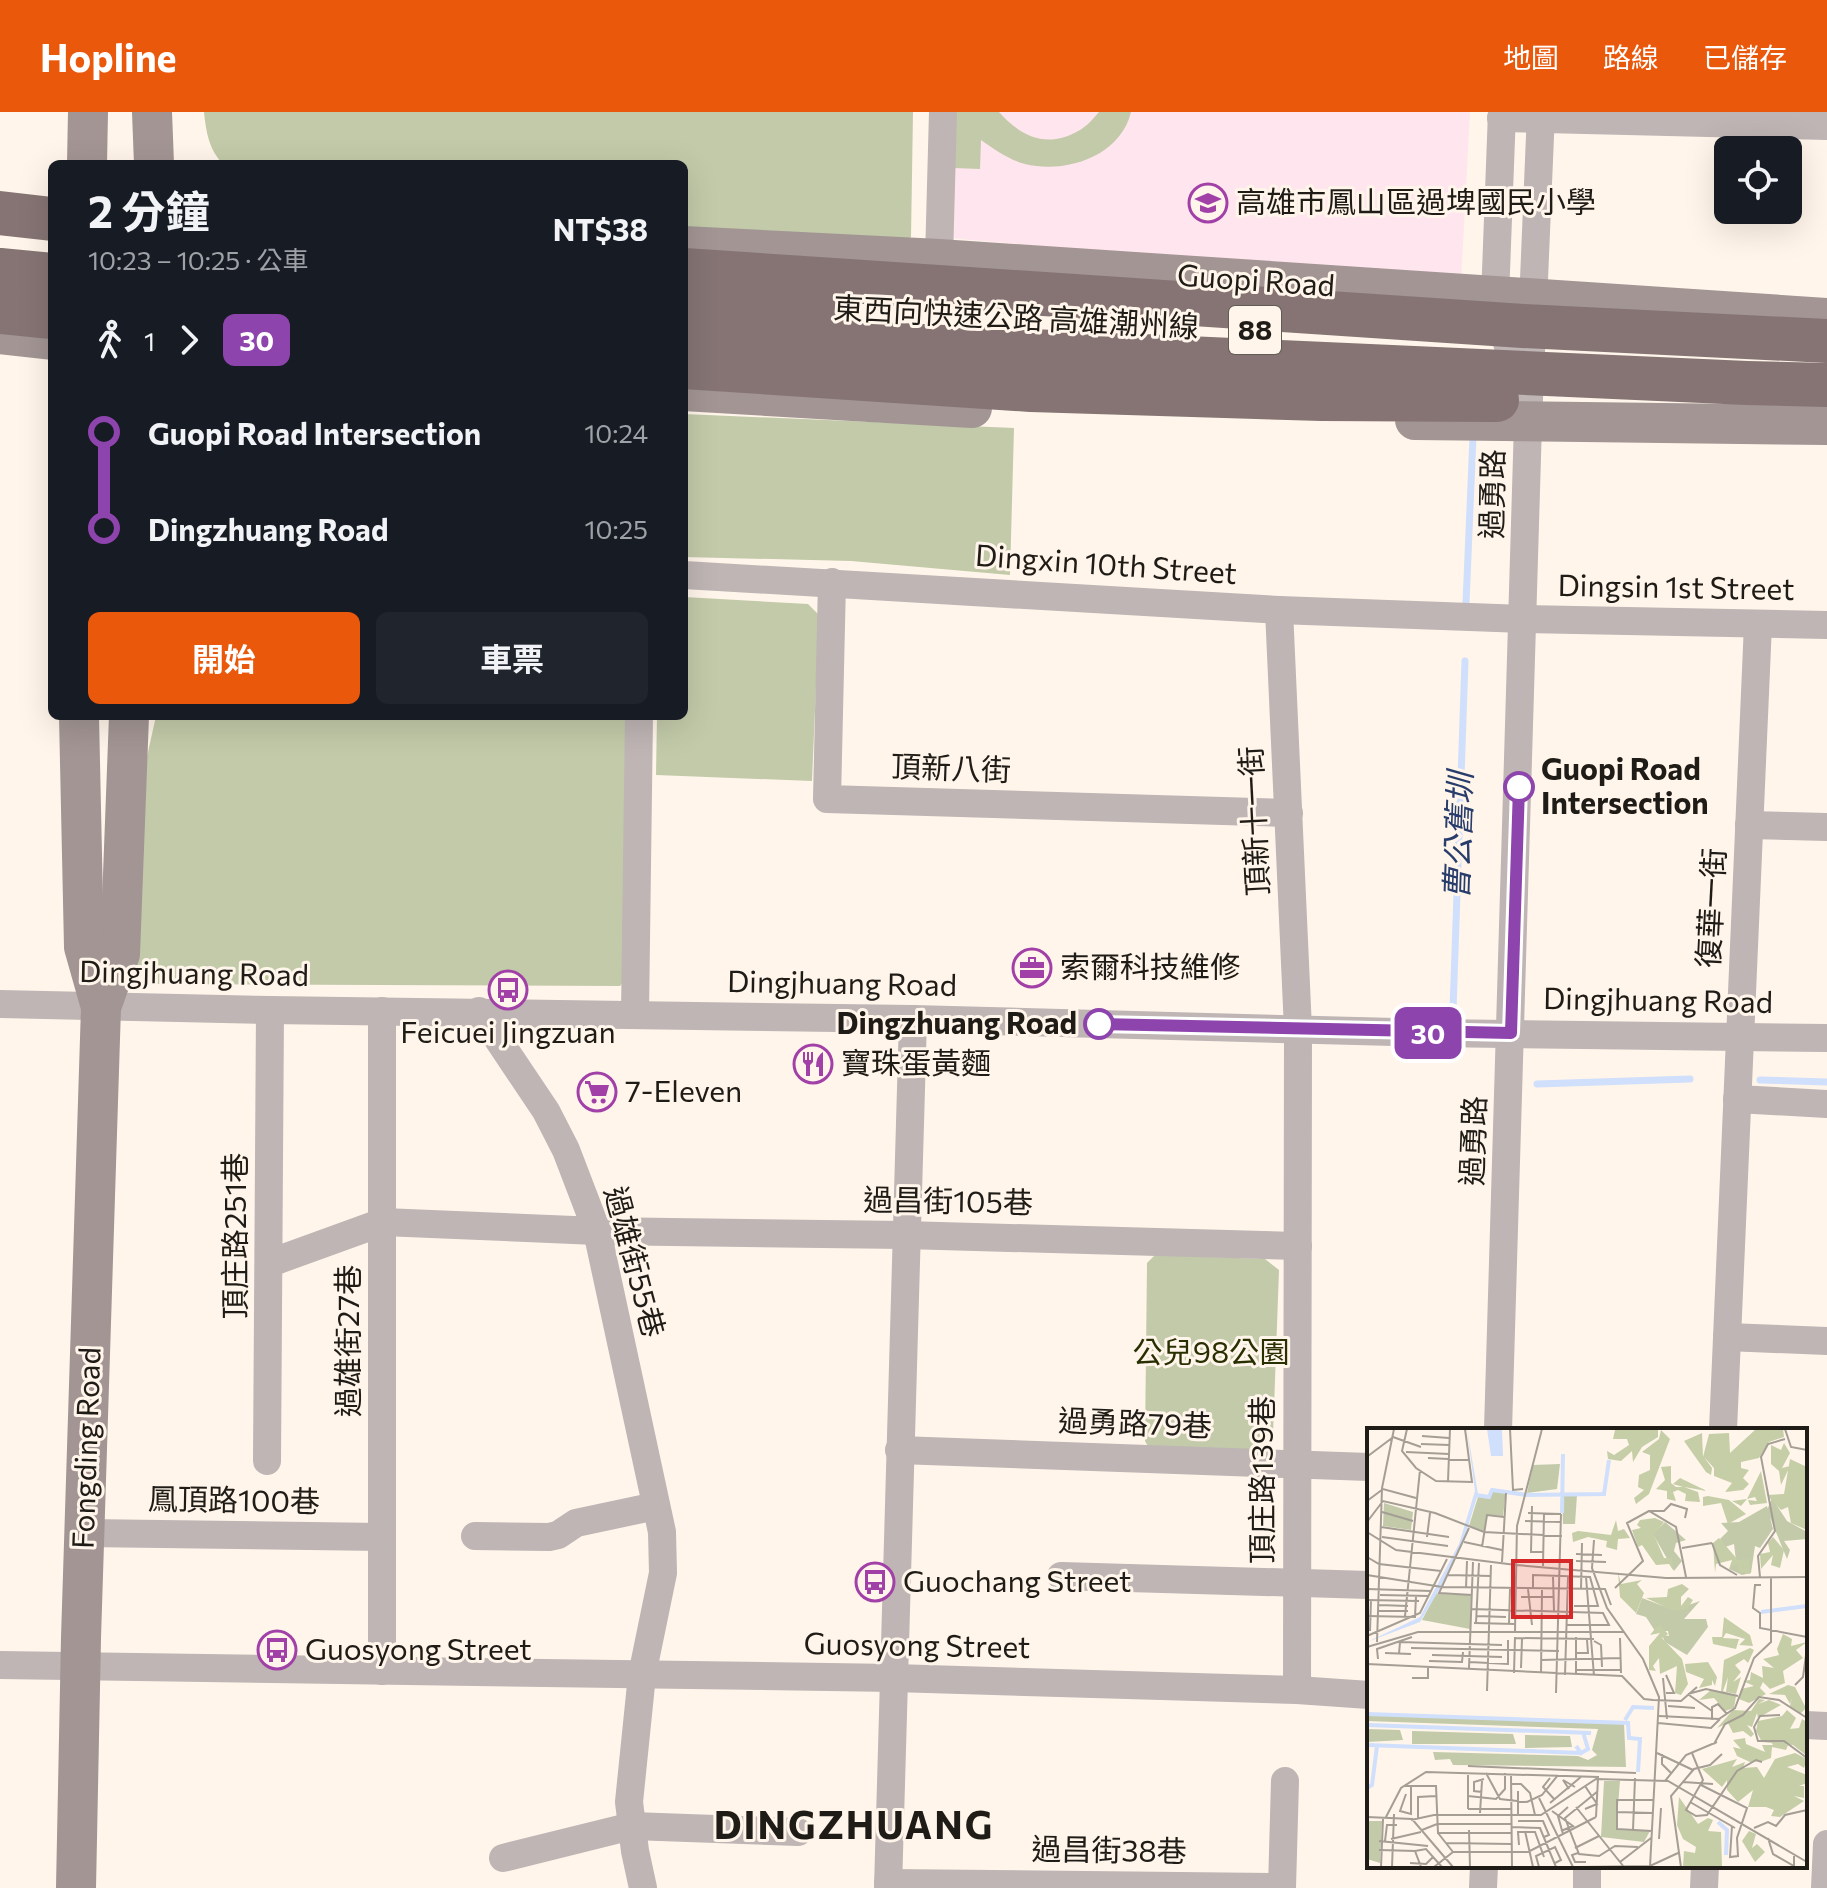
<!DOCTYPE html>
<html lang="zh-TW">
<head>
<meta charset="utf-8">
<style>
  :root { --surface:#171b24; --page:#20242c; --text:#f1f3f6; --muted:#9ea1a6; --accent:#ea580c }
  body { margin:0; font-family:Commissioner,"Noto Sans TC",sans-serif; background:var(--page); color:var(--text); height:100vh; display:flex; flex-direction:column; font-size:30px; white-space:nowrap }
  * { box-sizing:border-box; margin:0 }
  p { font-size:26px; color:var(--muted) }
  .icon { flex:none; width:44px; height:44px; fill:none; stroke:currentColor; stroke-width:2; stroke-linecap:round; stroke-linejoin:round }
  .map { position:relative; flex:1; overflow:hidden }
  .sheet { position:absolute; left:48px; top:48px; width:640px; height:560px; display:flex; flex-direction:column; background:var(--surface); border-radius:12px; box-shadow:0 8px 32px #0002 }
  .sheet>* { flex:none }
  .badge { padding:0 16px; border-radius:12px; font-size:28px; line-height:52px }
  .fabs { position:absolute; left:1714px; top:24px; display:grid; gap:16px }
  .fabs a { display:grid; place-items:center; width:88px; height:88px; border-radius:12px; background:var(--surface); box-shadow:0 8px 32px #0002; font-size:40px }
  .map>.badge { position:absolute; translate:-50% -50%; box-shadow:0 0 0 4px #fff }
  .legs { display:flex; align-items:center; gap:12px; height:88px; padding:0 40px; font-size:26px }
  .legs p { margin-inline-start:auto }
  .overview { display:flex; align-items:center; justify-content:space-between; height:136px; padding:0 40px }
  h1 { font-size:44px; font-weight:700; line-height:60px }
  .cta { display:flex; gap:16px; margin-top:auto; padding:16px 40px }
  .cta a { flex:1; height:92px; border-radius:12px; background:var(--accent); color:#fff; font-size:32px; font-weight:700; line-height:92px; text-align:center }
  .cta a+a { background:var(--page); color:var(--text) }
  ul { padding:0 40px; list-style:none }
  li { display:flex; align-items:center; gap:28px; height:96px; font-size:30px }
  li i { display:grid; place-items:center; width:12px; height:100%; margin:0 10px; background:currentColor }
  li i::after { content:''; width:20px; height:20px; margin:-10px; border:6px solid; border-radius:50%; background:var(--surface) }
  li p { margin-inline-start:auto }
  li:first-child i { background:linear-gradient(#0000 50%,currentColor 0) }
  li:last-child i { background:linear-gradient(currentColor 50%,#0000 0) }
  header { display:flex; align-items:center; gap:48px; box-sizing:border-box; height:112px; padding:0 40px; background:var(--accent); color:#fff }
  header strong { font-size:38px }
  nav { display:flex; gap:44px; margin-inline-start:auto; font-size:28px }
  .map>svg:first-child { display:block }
</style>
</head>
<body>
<header>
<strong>Hopline</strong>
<nav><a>地圖</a><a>路線</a><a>已儲存</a></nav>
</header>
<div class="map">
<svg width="1827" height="1776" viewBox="0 0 1827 1776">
  <rect width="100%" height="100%" fill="#fff5ea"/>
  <path fill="#ffe5ed" d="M958 0H1470L1461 170 949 126Z"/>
  <g fill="#c2caa9">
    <path d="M204 0H913L911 125 894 136 684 119V52H223C209 38 206 20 204 0Z"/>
    <path d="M956 0H999C1022 26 1048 37 1080 18 1087 14 1094 6 1099 0H1131C1120 45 1065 62 1025 52 1009 48 994 37 981 28L980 57 954 56Z"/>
    <path d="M684 302 1014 316 1010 463 851 449 684 445Z"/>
    <path d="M684 485 808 492 819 503 812 669 656 663 657 604H684Z"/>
    <path d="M156 604H636L633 857 620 874 154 872 134 859 142 667Z"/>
    <path d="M1155 1143 1265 1147 1279 1158 1273 1323 1258 1340 1150 1338 1145 1329 1147 1151Z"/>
  </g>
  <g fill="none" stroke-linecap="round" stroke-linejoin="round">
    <g stroke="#d0dffc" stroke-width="7">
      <path d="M1466 491 1473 325"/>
      <path d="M1453 898 1465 549"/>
      <path d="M1760 968 1827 970"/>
      <path d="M1537 972 1690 967"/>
    </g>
    <g stroke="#beb5b4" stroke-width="28">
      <path d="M1502 0 1495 186 1519 276"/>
      <path d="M1501 6 1827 14"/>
      <path d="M939 147 943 0"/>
      <path d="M684 463 1279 498 1524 507 1827 513"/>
      <path d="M832 470 827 687 1289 701"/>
      <path d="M1279 498 1298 917 1297 1578"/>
      <path d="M1749 713 1827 715"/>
      <path d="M0 892 270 898 913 907 1432 921 1827 926"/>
      <path d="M382 899V1559"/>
      <path d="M479 899 546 999 566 1038 597 1119 662 1420 663 1461 642 1563 629 1690 635 1739 643 1776"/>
      <path d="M635 902 639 604"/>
      <path d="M1737 987 1827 992"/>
      <path d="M270 1151 383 1110 597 1119 905 1123 1298 1134"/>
      <path d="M1727 1225 1827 1229"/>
      <path d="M1498 1318 1528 311 1541 0"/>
      <path d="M1723 1318 1758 512"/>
      <path d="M899 1338 1369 1355"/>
      <path d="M267 1349 270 898"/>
      <path d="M85 1421 382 1425"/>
      <path d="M475 1424 549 1425 558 1423 576 1411 656 1394"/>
      <path d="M1061 1464 1369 1473"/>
      <path d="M0 1553 894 1566 1297 1578 1369 1583"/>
      <path d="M1805 1613 1827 1614"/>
      <path d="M503 1746 632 1714 798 1720"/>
      <path d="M888 1771 1282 1775"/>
      <path d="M888 1776 913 907"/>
      <path d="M1282 1776 1285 1669"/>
      <path d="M1483 1776 1484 1754"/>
      <path d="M1587 1776V1754"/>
      <path d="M1704 1776 1705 1754"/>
      <path d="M1825 1776 1827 1732"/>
    </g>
    <g stroke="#a29594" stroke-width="40">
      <path d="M152 0 154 52"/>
      <path d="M87 52 88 0"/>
      <path d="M684 134 939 147 1827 206"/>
      <path d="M0 222 52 228"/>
      <path d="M684 279 972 296"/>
      <path d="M1415 308 1827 313"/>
      <path d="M101 895 120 842 129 604"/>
      <path d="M76 1776 81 1526 101 895 84 835 79 604"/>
    </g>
    <g stroke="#857473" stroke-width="44">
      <path d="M0 101 52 107"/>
      <path d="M0 158 52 163"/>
      <path d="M0 200 52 205"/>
    </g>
    <g stroke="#857473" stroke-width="44">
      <path d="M684 158 1523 214 1827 229"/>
      <path d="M703 189 834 198"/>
      <path d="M684 220 766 227 1747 271 1827 273"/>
      <path d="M684 255 1031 278 1322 287 1497 288"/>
    </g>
  </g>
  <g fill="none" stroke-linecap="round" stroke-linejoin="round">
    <defs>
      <path id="line-1" d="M1099 912 1511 921 1519 675"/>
    </defs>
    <use href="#line-1" stroke="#fff" stroke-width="18"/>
    <use href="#line-1" stroke="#8e44ad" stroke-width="12"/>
  </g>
  <defs>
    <symbol id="school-ring" viewBox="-11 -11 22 22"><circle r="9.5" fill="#fff5ea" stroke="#a141a8" stroke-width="1.5"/><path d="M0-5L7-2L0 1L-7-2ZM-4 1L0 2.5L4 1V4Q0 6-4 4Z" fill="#a141a8"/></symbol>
    <symbol id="office-ring" viewBox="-11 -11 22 22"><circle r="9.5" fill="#fff5ea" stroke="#a141a8" stroke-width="1.5"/><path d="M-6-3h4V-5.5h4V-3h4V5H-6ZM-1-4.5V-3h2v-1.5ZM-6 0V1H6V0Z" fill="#a141a8"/></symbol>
    <symbol id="bus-ring" viewBox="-11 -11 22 22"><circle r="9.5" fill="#fff5ea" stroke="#a141a8" stroke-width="1.5"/><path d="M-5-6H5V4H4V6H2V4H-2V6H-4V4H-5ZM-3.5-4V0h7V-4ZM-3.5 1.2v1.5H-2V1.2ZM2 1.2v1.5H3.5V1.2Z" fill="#a141a8"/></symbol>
    <symbol id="restaurant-ring" viewBox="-11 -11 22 22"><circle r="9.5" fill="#fff5ea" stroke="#a141a8" stroke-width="1.5"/><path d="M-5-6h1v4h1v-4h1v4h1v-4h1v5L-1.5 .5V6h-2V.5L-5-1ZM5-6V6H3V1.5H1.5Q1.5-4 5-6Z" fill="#a141a8"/></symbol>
    <symbol id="supermarket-ring" viewBox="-11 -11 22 22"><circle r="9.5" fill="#fff5ea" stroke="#a141a8" stroke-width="1.5"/><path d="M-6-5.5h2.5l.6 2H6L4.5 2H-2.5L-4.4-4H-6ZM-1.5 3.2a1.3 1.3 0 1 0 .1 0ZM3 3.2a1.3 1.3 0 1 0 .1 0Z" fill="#a141a8"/></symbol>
  </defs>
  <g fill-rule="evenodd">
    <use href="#school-ring" x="1186" y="69" width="44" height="44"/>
    <use href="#office-ring" x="1010" y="834" width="44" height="44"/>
    <use href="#bus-ring" x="486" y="856" width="44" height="44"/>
    <use href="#restaurant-ring" x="791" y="930" width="44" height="44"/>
    <use href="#supermarket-ring" x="575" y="958" width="44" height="44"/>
    <use href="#bus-ring" x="853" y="1448" width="44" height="44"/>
    <use href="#bus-ring" x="255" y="1516" width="44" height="44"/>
  </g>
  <g fill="#fff" stroke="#8e44ad" stroke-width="4">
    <circle cx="1519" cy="675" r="14"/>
    <circle cx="1099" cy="912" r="14"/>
  </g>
  <g text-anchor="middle" stroke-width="6" stroke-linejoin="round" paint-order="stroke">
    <rect fill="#fff5ea" stroke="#625c56" stroke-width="2" x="1229" y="194" width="52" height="48" rx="6"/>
    <g font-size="28" font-weight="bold" fill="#1f1b16">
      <text x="1255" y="228">88</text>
    </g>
    <g font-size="30" fill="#1f1b16" stroke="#fff5ea" text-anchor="start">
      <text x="1236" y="101">高雄市鳳山區過埤國民小學</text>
      <text x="1060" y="866">索爾科技維修</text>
      <text x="508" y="931" text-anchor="middle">Feicuei Jingzuan</text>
      <text x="841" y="962">寶珠蛋黃麵</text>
      <text x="625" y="990">7-Eleven</text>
      <text x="903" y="1480">Guochang Street</text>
      <text x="305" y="1548">Guosyong Street</text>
    </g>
    <g font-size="30" fill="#1f1b16" stroke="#fff5ea">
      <text transform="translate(1256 169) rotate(4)" y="10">Guopi Road</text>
      <text transform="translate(1016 206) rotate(3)" y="10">東西向快速公路 高雄潮州線</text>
      <text transform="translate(1493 382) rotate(-89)" y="10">過勇路</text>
      <text transform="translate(1106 453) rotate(4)" y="10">Dingxin 10th Street</text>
      <text transform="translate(1676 476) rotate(1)" y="10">Dingsin 1st Street</text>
      <text transform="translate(951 657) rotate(2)" y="10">頂新八街</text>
      <text transform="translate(1255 709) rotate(-93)" y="10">頂新十一街</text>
      <text transform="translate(1712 796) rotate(-87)" y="10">復華一街</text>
      <text transform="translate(194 862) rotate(1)" y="10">Dingjhuang Road</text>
      <text transform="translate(842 872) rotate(1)" y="10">Dingjhuang Road</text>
      <text transform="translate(1658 889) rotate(1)" y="10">Dingjhuang Road</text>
      <text transform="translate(1474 1029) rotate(-88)" y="10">過勇路</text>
      <text transform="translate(948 1090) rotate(1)" y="10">過昌街105巷</text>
      <text transform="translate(236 1124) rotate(-90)" y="10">頂庄路251巷</text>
      <text transform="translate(634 1150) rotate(75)" y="10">過雄街55巷</text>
      <text transform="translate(349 1229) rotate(-90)" y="10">過雄街27巷</text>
      <text transform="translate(1135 1312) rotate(2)" y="10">過勇路79巷</text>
      <text transform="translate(87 1336) rotate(-88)" y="10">Fongding Road</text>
      <text transform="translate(1263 1368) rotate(-90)" y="10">頂庄路139巷</text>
      <text transform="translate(234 1389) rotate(1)" y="10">鳳頂路100巷</text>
      <text transform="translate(917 1534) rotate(1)" y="10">Guosyong Street</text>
      <text transform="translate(1109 1739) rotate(1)" y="10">過昌街38巷</text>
    </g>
    <g font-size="30" font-weight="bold" fill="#1f1b16" stroke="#fff5ea" text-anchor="start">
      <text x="1541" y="668">Guopi Road<tspan x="1541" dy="34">Intersection</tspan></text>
      <text x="1077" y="922" text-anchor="end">Dingzhuang Road</text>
    </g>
    <g font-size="30" fill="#282f00" stroke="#fff5ea">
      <text x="1211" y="1251">公兒98公園</text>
    </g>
    <g font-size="32" font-style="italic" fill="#283d6b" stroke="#fff5ea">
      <text transform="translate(1459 724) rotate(-88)" y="11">曹公舊圳</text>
    </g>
    <g font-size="38" font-weight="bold" letter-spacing="2" fill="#1f1b16" stroke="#fff5ea">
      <text x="854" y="1727">DINGZHUANG</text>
    </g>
  </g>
  <g transform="translate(1367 1316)">
    <rect width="440" height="440" fill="#fff5ea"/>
    <path d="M193 36 190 61 160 65 166 37ZM125 63H139L136 88 120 87 117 103 102 98 111 69H123ZM195 67H210L208 96H196ZM405 70 420 93 440 104V111L417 113 423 122 420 131 400 82ZM17 75 46 84 44 102 16 98ZM400 78 406 101 393 120 388 118 384 145 375 147 362 141 369 133 367 116 358 119 353 111 361 103 354 95 372 94ZM298 94 319 112 309 115 307 123 315 133 307 143 286 106ZM69 166 104 167 103 201 55 192ZM275 170 307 182 333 173 317 191H339L341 199 320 227 298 214 295 207 302 208 301 203H288L279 189 269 186ZM0 287 257 296 259 339 86 337 83 331 68 332 66 324 211 328 221 332 230 327 225 322 231 301 0 293ZM0 301 33 302 36 312 0 314ZM45 303 146 306 149 316H45ZM158 307 203 308 205 319 158 320ZM237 353H253L249 402 283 403 277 414 234 409ZM0 393H15L13 435 0 431Z" fill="#c2caa9"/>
    <path d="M291 1V9L275 19 266 34 265 23 254 33 241 31 240 23 247 27 262 17 260 11H246L248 2ZM389 1H416L417 9 402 14 392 30 374 34V40L382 42 376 50 382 56 376 62 358 64 365 55 347 48V40L337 29 345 40 344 47 339 44 317 13 335 5 336 29 342 6 362 5 363 25ZM294 2 303 11 282 66 269 76 267 70 277 62 271 59 272 47 283 42V27L275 24 292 11ZM417 15 423 25 415 40 423 38 414 57 412 43 404 36V17L414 22ZM423 31 440 39V102L424 95 421 79 414 82 400 67 417 66ZM304 38V55L309 59H316L306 56 313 50 340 63 317 59 331 64 333 74 318 73 319 66 311 62 306 64 309 73 300 71V63L289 61 298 52 294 39ZM394 43 400 75 383 77 381 72 390 73 388 69 380 71 374 78 365 73 380 71ZM341 68 362 72 379 86 361 96 354 75 336 78V69ZM288 90 297 94 287 107 297 130H305L306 142 302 136 289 137 275 117 271 119 265 102 274 100 270 97 273 92ZM249 92 251 103 257 101 263 110 251 111 250 122 239 119 240 113 221 109 206 114 205 105 211 103 244 107ZM406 109 417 122 413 140 404 137 406 127 394 141 393 126 403 124 401 115ZM352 110 371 132 382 131 383 146 372 144 370 136 362 141 365 132 349 136 348 145 346 115ZM251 144 254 156 275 152 270 156 277 165 269 185 253 169ZM315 156 322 161 314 169V178L321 169 326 172 320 181 307 183 279 170 300 169 301 161ZM357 189 383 207 386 218 372 217 378 211 359 205 356 210 372 211 369 221 346 216 345 209H355ZM292 196 301 206 295 210 315 231 321 256 314 267 308 265 310 238 293 246 292 230 286 238 289 243 282 242V218L293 205 283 207ZM416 206 425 211 424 218 440 214 429 222 436 230 416 243 418 255 403 261 396 254 393 260 399 266 382 275 372 271 374 261 387 258 376 253 383 252 384 244 396 250 395 238 407 240 396 231 412 227 410 221ZM383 220 387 222 381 235 377 231 368 237 374 244 366 254 374 249 369 266 359 264 361 249 356 263 369 268 367 280 358 283 347 270 332 272 344 262 354 264 357 232ZM341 234 350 249 348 258 345 252V257L332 260 337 251 319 244 318 236ZM421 257 428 259 439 280 433 286 423 278 425 270 423 276 418 267 402 266ZM392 271 398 272 391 276 402 272 414 277 391 290 390 285 385 299 380 297 387 306 384 309 376 303 366 305 361 295 350 300 366 282 384 283ZM420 282 429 290 423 301 432 300 435 291 440 294V328L426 317 395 314 389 303 391 293 415 288ZM378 310 379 316 398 324 395 317H406L403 312 421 317 419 322 405 319 404 330 396 333 383 334 370 328 366 319 374 321 366 312ZM428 325 440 331 437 340 431 336 420 339 440 347V355L432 358H437V370L427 368 437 373 413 389 404 388 407 382 399 379H381L386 362 371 374 360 362V352L355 359 335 341 370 331 365 339 378 334 376 340 390 339 397 350 408 331ZM312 369 331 396 341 390 346 392 341 403 354 404 355 439H316L317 423 328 425 329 419 316 411 310 397ZM382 403 389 406 385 420 390 416 398 424 388 434 375 413Z" fill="#c5cea7"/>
    <path d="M100 1 111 66 99 105 75 157 53 194 0 214 53 189 92 116 108 63ZM120 1H135L136 28H124Z" fill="#d0dffc"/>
    <path fill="none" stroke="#d0dffc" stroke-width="4" d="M109 67 122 69 125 62 160 67 237 66 242 32M195 85 196 26M394 184 440 178M0 286 261 295 262 310 273 311 271 344M258 292 266 279 287 280M0 297 224 305M0 317 214 325M209 318 214 325 221 321 216 304M0 360 5 357 10 318M351 394 360 402 359 427"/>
    <path fill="none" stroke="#a59e95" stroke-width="2" d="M40 1 35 23 49 40 69 53 105 54 98 1M143 1 146 62 156 61M418 1 424 19 440 22M55 8 82 10M26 9 54 19M54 16 82 17M39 24 82 26M1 28 25 10M61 30 102 32M81 53 83 1M0 73 16 61 49 70M165 78 164 124H176M282 83H297L304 76 320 81 318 90M15 84 46 93M161 85 194 86M158 93 194 94M0 94 16 73 68 85 117 104 195 108M14 99 82 109M102 100 72 165 105 167M0 104 29 122 149 137 299 150 440 149M15 109 81 118M60 109 63 85M227 112 225 140 240 180 276 231 292 269 283 439M97 114 135 122M345 115 353 137 370 147M115 119 120 87 137 89M315 120 345 115M209 126 235 127M0 129 12 136 74 143M209 133 239 134M135 134 139 65M176 138 177 85M0 147 75 159 238 161 244 177M81 147 124 148M186 149 187 183M219 149 227 248M393 149 391 128 408 103 394 29 401 16 418 11M394 157H388L386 180 393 185V200L440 209M99 160 100 133M248 160 276 133 260 95 282 83 309 99 319 149M0 161 64 163M161 161 165 197M166 161V147L223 149 231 178H207M214 162 215 115M13 167 62 168M154 169H187M0 172 52 173M12 177 41 178M104 181 236 185 242 197H199M12 183H41M0 188 48 189 49 168M38 188 53 42M110 188 139 189M107 195 148 196M109 195 112 135M142 196 143 161M3 203 4 172M148 203 150 98 175 1M0 208 53 185 80 131M209 209V247M148 210 227 211M253 210 254 245M227 213 234 217 235 239M10 214 15 60 27 1M0 219 51 204H257M44 220 192 223M18 225 44 226M209 225H221L220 212M32 226 33 214 135 217M65 227 135 229M11 231 10 221 45 209M174 232 254 230M62 233 95 234 96 224M102 234 141 236V212M0 236 255 248 277 271 286 272 314 273 330 259M102 240 106 134M154 240 155 211M209 242H254M147 245 148 209M174 246 175 162M198 247 201 149M299 247 307 265H299M45 250H61V238M296 250 300 291M428 257 436 249 440 220M120 263 124 137M189 265 194 86M321 266 339 261 371 268M322 267 345 283M301 278 328 280M413 287 393 288 387 299 391 313H417L440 330M292 288 352 291 368 280 387 230 404 214V149M345 292V279L351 276 360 286M291 295 344 300 353 291M347 316 358 296 376 287 392 269 412 272 440 290M290 325 326 342M325 325 336 352 319 382 329 388 340 387 370 343 389 332 395 334M295 326V336L305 346M101 338 269 345M119 345 133 371 160 374 175 367 191 347M144 346 145 439M183 350 176 359 188 372M298 353 319 327 350 314M316 354 346 356M144 356H154L163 365 168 387M334 357 380 380 370 410 371 428 363 429 365 398M37 358H69L71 405 86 424M202 361 196 352 208 359M151 363V388M231 363 198 390 212 426 232 428 248 418 271 419M115 364 107 363V354L117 351M39 366 33 383 44 386V358M101 368 129 371 138 361V345M172 370 206 439M323 374 368 400M183 375 215 348M209 379 257 439M101 381H144M101 381V345M218 381 230 376 218 358M185 383 206 398 194 403M250 384 285 385M113 385 115 353M0 389 45 391 86 439M19 389 34 360 59 344 232 349M229 389 231 350M51 390V369L69 368M44 392 67 387H174L229 351 301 353 440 434M151 393H176L182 407 177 409M144 399 173 400 189 439M387 400 401 394 409 398 418 387 440 382M55 402 70 396H144M102 402 103 439M266 402 268 350M158 403 166 439M285 403 250 401V372H286M70 405H144M196 406 191 388 201 379M401 410 406 426 427 438V428M24 411 54 404M292 411 294 380M12 413 61 418M18 413 20 397H30M79 415 144 416M152 417 151 404H168L177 429M208 420 232 408M12 422 48 423 54 439M48 423 59 421 75 439M211 425 205 427 208 434H219M253 434 284 410M43 435 59 436 66 429M14 439 16 391M25 439 27 386M67 439 86 424H161L229 389M172 439 169 428 188 419 194 432 188 435M211 439 283 438 311 425M314 439 304 368 327 341 343 337 355 326"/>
    <path fill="#d62828" fill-opacity="0.15" stroke="#d62828" stroke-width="4" d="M146 133H204V189H146Z"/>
    <rect width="440" height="440" fill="none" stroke="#1f1b16" stroke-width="4"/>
  </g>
</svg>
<div class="fabs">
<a><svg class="icon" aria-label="locate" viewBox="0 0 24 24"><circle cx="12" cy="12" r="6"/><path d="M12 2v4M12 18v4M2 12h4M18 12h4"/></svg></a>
</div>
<b class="badge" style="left:1428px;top:921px;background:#8e44ad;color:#fff">30</b>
<section class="sheet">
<div class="overview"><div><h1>2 分鐘</h1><p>10:23 – 10:25 · 公車</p></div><b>NT$38</b></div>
<div class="legs"><svg class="icon" aria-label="walk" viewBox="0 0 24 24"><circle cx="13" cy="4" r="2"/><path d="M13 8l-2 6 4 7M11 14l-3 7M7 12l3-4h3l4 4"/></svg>1<svg class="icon" aria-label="forward" viewBox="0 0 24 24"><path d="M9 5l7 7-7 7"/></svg><b class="badge" style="background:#8e44ad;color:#fff">30</b></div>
<ul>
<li><i style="color:#8e44ad"></i><b>Guopi Road Intersection</b><p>10:24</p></li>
<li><i style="color:#8e44ad"></i><b>Dingzhuang Road</b><p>10:25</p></li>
</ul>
<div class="cta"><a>開始</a><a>車票</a></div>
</section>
</div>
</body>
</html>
